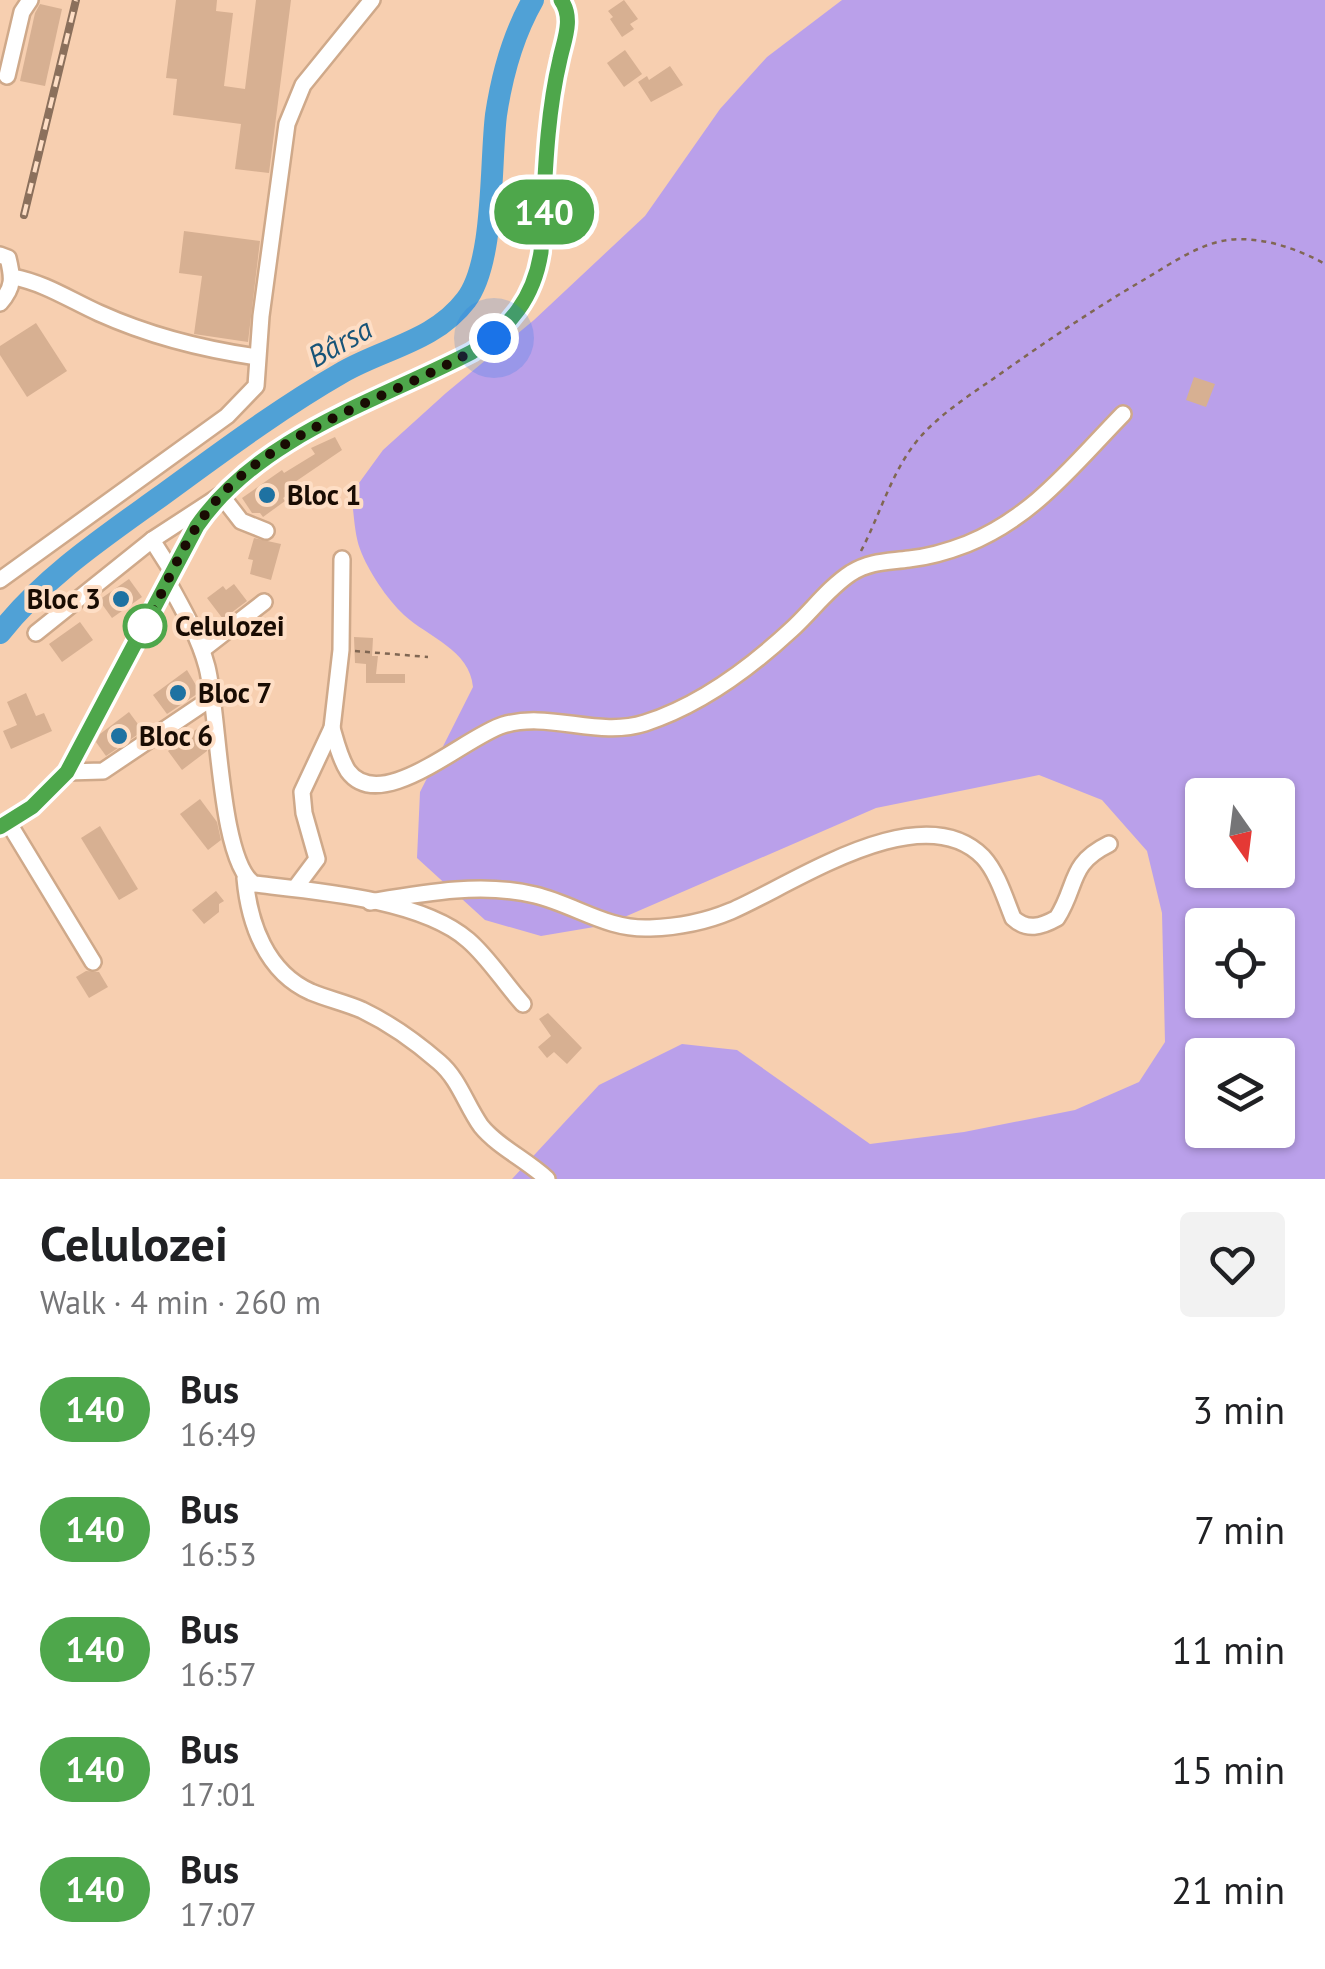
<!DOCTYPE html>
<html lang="en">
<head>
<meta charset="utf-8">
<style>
  :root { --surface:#fff; --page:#f2f2f2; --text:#202124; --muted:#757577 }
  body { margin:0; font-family:"PT Sans",sans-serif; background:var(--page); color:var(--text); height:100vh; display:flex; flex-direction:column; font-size:38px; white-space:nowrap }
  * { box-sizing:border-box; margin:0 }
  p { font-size:32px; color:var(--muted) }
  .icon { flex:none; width:55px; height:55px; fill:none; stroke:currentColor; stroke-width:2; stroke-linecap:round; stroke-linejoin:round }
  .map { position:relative; height:1179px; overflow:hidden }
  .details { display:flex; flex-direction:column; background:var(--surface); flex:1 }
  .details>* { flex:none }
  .badge { padding:0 20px; border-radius:32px; font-size:35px; line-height:65px }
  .needle { width:65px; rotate:166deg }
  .buttons { position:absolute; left:1185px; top:778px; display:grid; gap:20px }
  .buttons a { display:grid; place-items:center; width:110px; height:110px; border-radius:10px; background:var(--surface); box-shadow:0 2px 8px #0004; font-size:50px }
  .you { position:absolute; width:50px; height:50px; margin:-25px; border:8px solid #fff; border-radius:50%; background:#1a73e8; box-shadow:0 0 0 15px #1a73e833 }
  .map>.badge { position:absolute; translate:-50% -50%; box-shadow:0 0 0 5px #fff }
  .round { display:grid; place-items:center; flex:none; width:105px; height:105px; border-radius:10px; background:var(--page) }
  .head { display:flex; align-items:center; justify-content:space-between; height:170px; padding:0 40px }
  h1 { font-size:48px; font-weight:800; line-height:75px }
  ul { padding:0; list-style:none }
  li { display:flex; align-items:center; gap:30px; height:120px; padding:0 40px }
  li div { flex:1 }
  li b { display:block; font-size:38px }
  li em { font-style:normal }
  li .badge { min-width:110px; font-weight:700; text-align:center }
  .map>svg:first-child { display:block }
</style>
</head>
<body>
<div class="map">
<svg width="1325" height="1179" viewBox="0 0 1325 1179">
  <rect width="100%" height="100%" fill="#f7cfb0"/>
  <path fill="#baa0ea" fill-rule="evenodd" d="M842 0H1325V1179H512L599 1085 682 1044 737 1050 870 1144 964 1132 1075 1110 1139 1082 1165 1042 1162 913 1147 851 1102 800 1039 775 876 808 606 925 541 936 485 920 417 858 420 792 473 687C470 650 428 637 404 615 387 599 368 571 360 549 354 533 354 511 351 494L383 450 446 393 534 320 645 216 720 109 767 57ZM1202 795H1278V870H1202ZM1202 925H1278V1000H1202ZM1202 1055H1278V1130H1202Z"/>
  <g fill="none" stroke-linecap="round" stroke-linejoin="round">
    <path stroke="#50a1d6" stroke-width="22" d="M0 633C44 577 104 537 161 496 220 453 280 408 343 372 385 348 435 341 466 300 495 262 490 164 496 115 502 75 513 35 533 0"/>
  </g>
  <g fill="#d7b092">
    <path d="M176 0H217L216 11 233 13 224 86 245 89 256 0H291L269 173 235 169 241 124 173 115 177 79 166 78Z"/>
    <path d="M624 0 638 19 630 24 634 29 622 37 610 19 613 17 608 11Z"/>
    <path d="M40 4 62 9 45 86 20 81 35 13Z"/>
    <path d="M625 50 642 74 624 87 607 63Z"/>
    <path d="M670 66 683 85 651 102 638 82 647 76 649 80Z"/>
    <path d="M184 231 260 241 248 342 194 334 202 276 179 273Z"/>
    <path d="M36 323 67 371 27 397 0 355V346Z"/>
    <path d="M1194 377 1215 384 1206 407 1186 400Z"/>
    <path d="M335 437 342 450 292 484 289 488 292 492 283 498 285 501 263 517 260 513H252L242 498 282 470 284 473 315 454 311 448Z"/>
    <path d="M254 538 281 544 271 580 250 574 253 560 248 559Z"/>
    <path d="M129 579 142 597 112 618 99 600Z"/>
    <path d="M234 584 247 601 223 619 207 598 223 586 226 590Z"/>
    <path d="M80 622 93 640 62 662 49 644Z"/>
    <path d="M354 637 373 638 372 656H378L376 674H405V683H366V664L355 663Z"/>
    <path d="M187 670 200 692 167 714 153 695Z"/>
    <path d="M26 693 36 716 44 713 52 731 11 749 3 731 17 725 7 702Z"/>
    <path d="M129 712 143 731 106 756 96 742 100 734Z"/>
    <path d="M198 728 205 738 207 751 182 770 168 751Z"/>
    <path d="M200 799 217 822 221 840 208 850 180 814Z"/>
    <path d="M100 826 138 889 119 900 81 838Z"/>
    <path d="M216 891 224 901 219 904V912L204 924 192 910Z"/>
    <path d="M86 971 99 972 108 987 89 998 76 977Z"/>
    <path d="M548 1013 582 1048 567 1064 554 1052 547 1058 538 1047 551 1036 539 1019Z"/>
  </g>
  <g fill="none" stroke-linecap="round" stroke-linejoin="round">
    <defs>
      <g id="minor">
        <path d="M7 76 22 12 30 0"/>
        <path d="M0 255 8 258C13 278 14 287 0 303"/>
        <path d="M13 277C45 283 70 300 99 313 150 336 201 349 257 357"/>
        <path d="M152 540 173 573"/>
        <path d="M0 580 227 416 256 386 261 316 287 124 303 85 372 0"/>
        <path d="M168 582C183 609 199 637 207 667 219 713 219 860 254 884 315 891 421 899 468 940 489 958 504 983 523 1004"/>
        <path d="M36 633 152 540 221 495 241 521 266 531"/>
        <path d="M202 650 264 602"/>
        <path d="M332 728C336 742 340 759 348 771 381 816 466 736 503 725 549 711 598 738 645 723 698 706 750 668 791 630 811 612 828 588 851 573 871 561 887 562 909 559 929 557 949 551 967 544 1034 517 1074 464 1123 414"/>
        <path d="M67 772 103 771 213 697"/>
        <path d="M8 822 93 962"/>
        <path d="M0 827 32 807 67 772 197 526C261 435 377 401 472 352 510 327 533 298 541 252 546 188 545 122 560 59 564 40 574 18 561 0"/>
        <path d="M245 878C249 923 266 972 311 992 328 999 346 1003 362 1010 389 1023 416 1042 439 1062 459 1079 466 1105 481 1126 498 1147 527 1160 547 1179"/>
        <path d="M296 887 317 859 304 813 302 792 332 728 341 650 342 559"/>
        <path d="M370 902C423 893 482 882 535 895 576 905 607 930 650 928 679 927 705 922 731 911 792 885 921 794 983 857 997 872 1005 898 1013 918 1027 931 1041 927 1057 918 1078 885 1068 864 1109 844"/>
      </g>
    </defs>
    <use href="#minor" stroke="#cfa98a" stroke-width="20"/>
    <g stroke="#806753" stroke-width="2.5" stroke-dasharray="5 5" stroke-linecap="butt">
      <path d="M861 551C881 513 892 469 921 436 941 414 968 396 993 379 1041 345 1089 312 1140 282 1166 267 1193 247 1222 241 1255 234 1297 248 1325 264"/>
      <path d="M355 651 428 657"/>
    </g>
    <use href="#minor" stroke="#fff" stroke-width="15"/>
    <defs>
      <path id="rail" d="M24 215 76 0"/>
    </defs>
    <use href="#rail" stroke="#8b705c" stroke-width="8"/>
    <use href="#rail" stroke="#fedec5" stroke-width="4" stroke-dasharray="11" stroke-linecap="butt"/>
  </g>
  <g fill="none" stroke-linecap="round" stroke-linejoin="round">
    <defs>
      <path id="line" d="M0 827 32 807 67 772 197 526C260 435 378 401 472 352 510 327 534 298 541 252 545 189 545 122 560 59 564 40 574 18 561 0"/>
    </defs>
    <use href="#line" stroke="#fff" stroke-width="22"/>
    <use href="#line" stroke="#4ea74b" stroke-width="15"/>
    <path stroke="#190c03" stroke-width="10" stroke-dasharray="0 18" d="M145 626C164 591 181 546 207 512 272 425 407 395 494 338"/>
  </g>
  <g fill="#1e72a2" stroke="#fedec5" stroke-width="4">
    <circle cx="267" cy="495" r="10"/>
    <circle cx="121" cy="599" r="10"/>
    <circle cx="178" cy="693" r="10"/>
    <circle cx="119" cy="736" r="10"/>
  </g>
  <circle fill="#fff" stroke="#4ea74b" stroke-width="5" cx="145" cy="626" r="20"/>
  <g text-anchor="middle" stroke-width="8" stroke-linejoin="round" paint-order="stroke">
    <g font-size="28" font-weight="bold" fill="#190c03" stroke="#fedec5" text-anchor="start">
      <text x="287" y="505">Bloc 1</text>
      <text x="101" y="609" text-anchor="end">Bloc 3</text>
      <text x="198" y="703">Bloc 7</text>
      <text x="139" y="746">Bloc 6</text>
    </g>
    <g font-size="28" font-weight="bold" fill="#190c03" stroke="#fedec5" text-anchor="start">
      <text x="175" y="636">Celulozei</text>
    </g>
    <g font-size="30" font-style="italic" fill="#175478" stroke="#fedec5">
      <text transform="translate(340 343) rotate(-29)" y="10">Bârsa</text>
    </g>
  </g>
</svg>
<div class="buttons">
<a><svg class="needle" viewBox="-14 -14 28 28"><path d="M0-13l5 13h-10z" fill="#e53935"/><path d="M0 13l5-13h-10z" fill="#757577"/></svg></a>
<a><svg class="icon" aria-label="locate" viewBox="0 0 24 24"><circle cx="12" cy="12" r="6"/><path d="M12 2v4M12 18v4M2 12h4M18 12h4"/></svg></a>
<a><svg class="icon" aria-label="layers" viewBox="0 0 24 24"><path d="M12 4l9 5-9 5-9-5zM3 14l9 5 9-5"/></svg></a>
</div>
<div class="you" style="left:494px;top:338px"></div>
<b class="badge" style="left:544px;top:212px;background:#4ea74b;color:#fff">140</b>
</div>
<section class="details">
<div class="head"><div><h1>Celulozei</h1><p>Walk · 4 min · 260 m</p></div><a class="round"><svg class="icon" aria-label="heart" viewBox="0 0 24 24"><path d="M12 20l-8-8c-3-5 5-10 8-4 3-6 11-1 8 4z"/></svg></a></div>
<ul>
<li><span class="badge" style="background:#4ea74b;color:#fff">140</span><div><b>Bus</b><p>16:49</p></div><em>3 min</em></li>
<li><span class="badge" style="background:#4ea74b;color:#fff">140</span><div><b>Bus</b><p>16:53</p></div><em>7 min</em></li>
<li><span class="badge" style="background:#4ea74b;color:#fff">140</span><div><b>Bus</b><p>16:57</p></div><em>11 min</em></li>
<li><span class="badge" style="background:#4ea74b;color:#fff">140</span><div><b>Bus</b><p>17:01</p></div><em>15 min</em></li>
<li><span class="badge" style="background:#4ea74b;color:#fff">140</span><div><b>Bus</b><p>17:07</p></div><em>21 min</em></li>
</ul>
</section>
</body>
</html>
